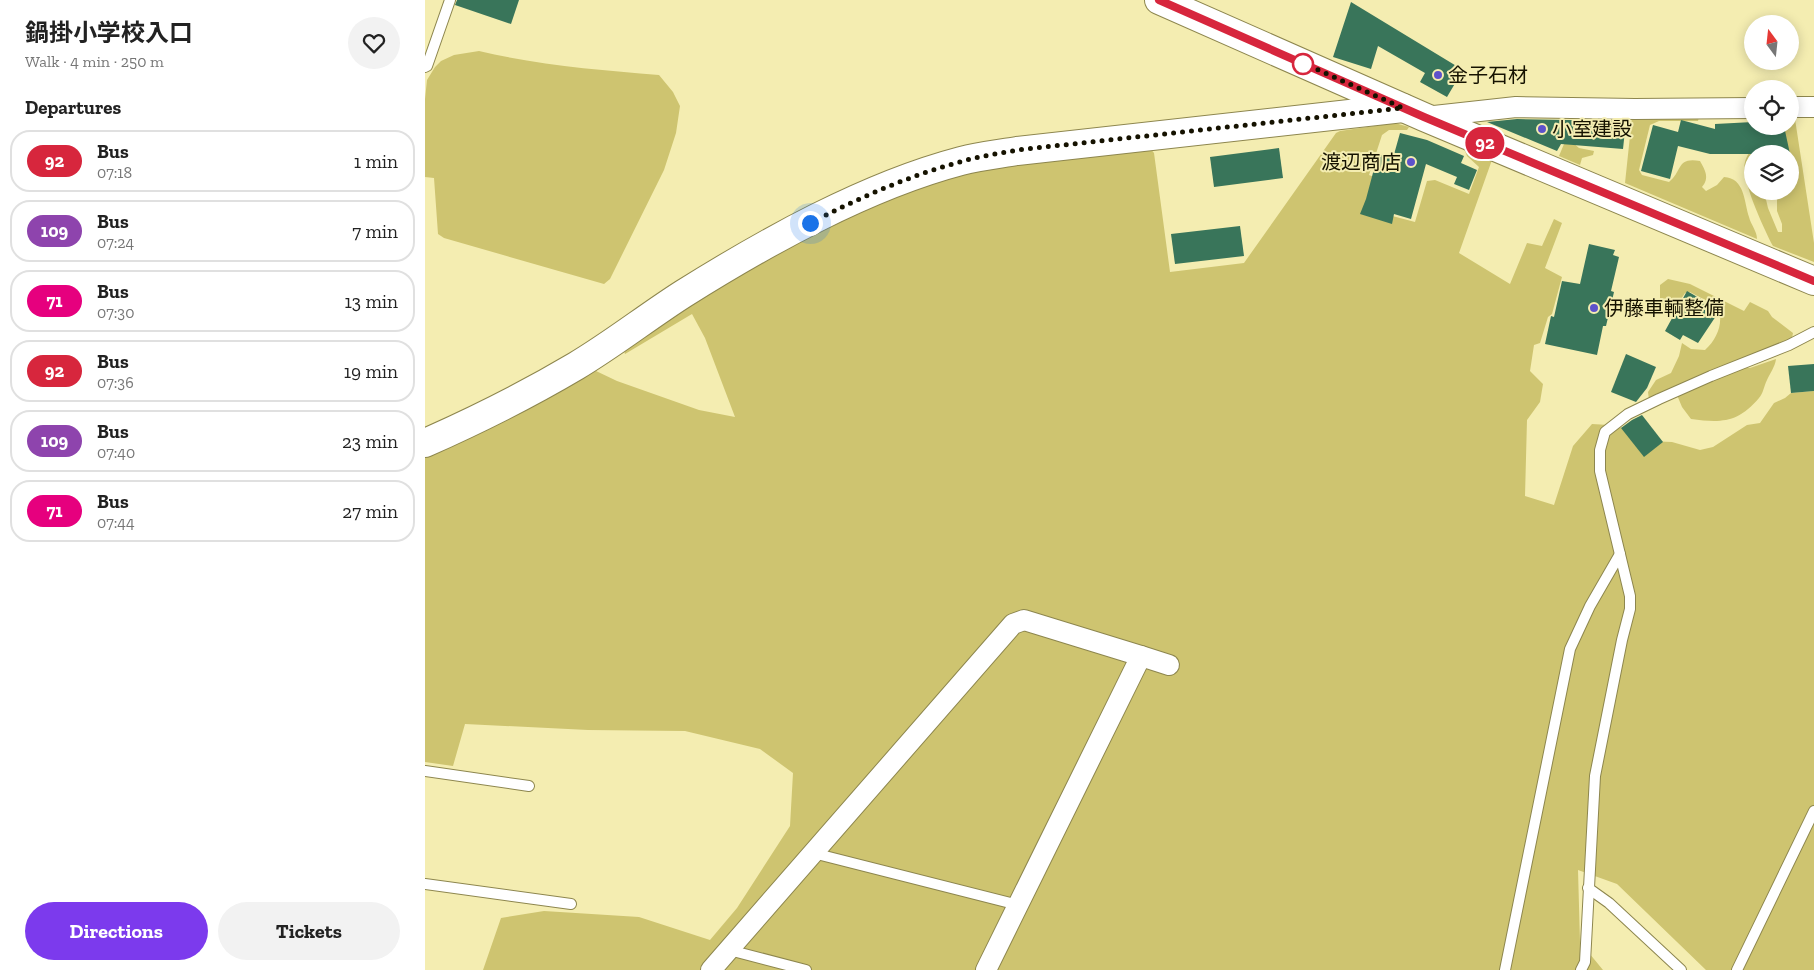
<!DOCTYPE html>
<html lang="en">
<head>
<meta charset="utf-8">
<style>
  :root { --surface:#fff; --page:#f2f2f2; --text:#222; --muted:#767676; --line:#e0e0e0; --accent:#7c3aed }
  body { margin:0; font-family:"Zilla Slab","Noto Sans JP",serif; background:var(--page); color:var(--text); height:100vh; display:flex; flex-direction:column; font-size:19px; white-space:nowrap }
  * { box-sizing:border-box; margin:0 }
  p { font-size:16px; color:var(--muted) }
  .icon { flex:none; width:28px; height:28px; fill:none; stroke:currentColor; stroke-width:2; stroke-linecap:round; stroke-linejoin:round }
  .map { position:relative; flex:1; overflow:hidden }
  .drawer { display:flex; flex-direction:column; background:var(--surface); width:425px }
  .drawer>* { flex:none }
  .badge { padding:0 10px; border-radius:16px; font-size:18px; line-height:32px }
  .needle { width:32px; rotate:345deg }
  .tools { position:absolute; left:1319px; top:15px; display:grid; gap:10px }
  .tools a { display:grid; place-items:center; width:55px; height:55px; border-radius:50%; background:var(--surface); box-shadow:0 2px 12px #0003; font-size:25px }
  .you { position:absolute; width:25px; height:25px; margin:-12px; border:4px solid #fff; border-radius:50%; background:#1a73e8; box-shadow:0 0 0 8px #1a73e833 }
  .map>.badge { position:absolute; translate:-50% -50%; box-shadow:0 0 0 2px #fff }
  h2 { padding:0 25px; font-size:19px; line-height:45px }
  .round { display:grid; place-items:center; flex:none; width:52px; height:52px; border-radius:26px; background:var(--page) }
  .overview { display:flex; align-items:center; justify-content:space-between; height:85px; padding:0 25px }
  h1 { font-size:24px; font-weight:700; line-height:38px }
  .primary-button { display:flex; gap:10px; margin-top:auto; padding:10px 25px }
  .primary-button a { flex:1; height:58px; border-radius:30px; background:var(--accent); color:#fff; font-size:20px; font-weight:700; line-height:58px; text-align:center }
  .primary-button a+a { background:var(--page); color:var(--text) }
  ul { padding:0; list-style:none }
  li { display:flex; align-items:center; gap:15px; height:62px; margin:0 10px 8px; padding:0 15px; border:2px solid var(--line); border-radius:20px }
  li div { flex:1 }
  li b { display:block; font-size:19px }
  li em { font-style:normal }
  li .badge { min-width:55px; font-weight:700; text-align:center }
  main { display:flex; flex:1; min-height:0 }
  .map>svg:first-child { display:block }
</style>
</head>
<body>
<main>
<section class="drawer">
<div class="overview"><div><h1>鍋掛小学校入口</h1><p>Walk · 4 min · 250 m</p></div><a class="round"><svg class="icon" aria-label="heart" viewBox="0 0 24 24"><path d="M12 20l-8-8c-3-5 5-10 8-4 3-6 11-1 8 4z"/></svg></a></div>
<h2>Departures</h2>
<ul>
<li><span class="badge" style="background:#d7263d;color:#fff">92</span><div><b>Bus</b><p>07:18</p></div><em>1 min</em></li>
<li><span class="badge" style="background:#8e44ad;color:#fff">109</span><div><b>Bus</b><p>07:24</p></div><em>7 min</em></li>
<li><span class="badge" style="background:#e6007e;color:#fff">71</span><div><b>Bus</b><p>07:30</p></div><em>13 min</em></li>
<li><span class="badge" style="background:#d7263d;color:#fff">92</span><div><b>Bus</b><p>07:36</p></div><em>19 min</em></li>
<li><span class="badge" style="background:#8e44ad;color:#fff">109</span><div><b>Bus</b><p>07:40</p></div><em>23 min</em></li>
<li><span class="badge" style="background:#e6007e;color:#fff">71</span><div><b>Bus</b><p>07:44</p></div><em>27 min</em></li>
</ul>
<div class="primary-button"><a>Directions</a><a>Tickets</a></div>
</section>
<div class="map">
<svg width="1389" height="970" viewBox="0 0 1389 970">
  <rect width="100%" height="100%" fill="#f4edb1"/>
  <g fill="#cec470" fill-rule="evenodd">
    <path d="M54 51C113 65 174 70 234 75L248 92 255 106 251 133 239 170 185 279 179 284 19 238 13 234 9 178 0 177V99L2 80 10 67 16 61 29 55Z"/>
    <path d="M1207 117H1274L1273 121H1234L1225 125 1214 170 1217 175 1244 182C1258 171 1251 157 1275 161 1280 170 1285 178 1277 187L1281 191 1292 185 1299 177C1320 178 1319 202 1324 217 1326 225 1332 231 1332 239L1200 183Z"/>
    <path d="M1365 119H1370L1389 243V262L1348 246C1340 231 1315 178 1320 162 1322 153 1337 135 1343 126H1365ZM1328 154H1365L1369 177 1365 178V191H1352V211L1357 224V232H1353L1343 208 1339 191H1328Z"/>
    <path d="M1149 120 1148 143 1154 148 1169 151 1168 155 1157 158 1155 165 1134 156Z"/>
    <path d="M970 123 984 127 982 130H964L957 135 944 175 963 182 956 213 990 222 1002 181 1010 180 1044 194 1054 167 1042 156 1038 146 1068 157 1034 253 1085 284 1102 243 1117 246 1129 219 1137 223 1120 268 1137 277 1127 314 1123 317 1115 343 1109 345 1105 371 1118 384 1115 402 1102 420 1100 496 1129 505 1148 446 1167 424 1184 425 1202 429 1222 441 1247 442 1275 450 1288 447 1322 425 1335 423 1349 403 1360 398 1366 393 1389 391V970H1281L1192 884 1153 870 1155 942 1178 970H58L76 918 119 911 214 917 285 940 312 908 365 826 368 773 335 749 260 731 163 730 40 724 28 766 0 762V451L160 373 171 371 192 381 274 410 310 417 280 338 267 314 200 354 198 348 256 307 427 211 540 167 724 147 729 153 745 272 819 263 911 133 915 131Z"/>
    <path d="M1243 279 1265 284 1319 311 1325 302 1343 311 1347 317 1368 333 1367 338 1318 367 1325 368 1351 359C1350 367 1345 373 1342 380 1339 386 1338 394 1334 398 1313 423 1296 423 1266 419L1257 407 1252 395 1224 400 1223 392 1231 380 1246 373 1254 356 1257 343 1266 349 1280 350C1292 339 1299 323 1293 307L1265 292 1260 293 1248 311 1244 313 1235 304V285Z"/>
  </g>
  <g fill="#39755a">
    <path d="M32 0H94L86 24 30 5Z"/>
    <path d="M926 2 1038 70 1022 97 995 82 1000 73 953 46 946 69 908 57Z"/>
    <path d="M1092 119 1201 121 1198 149 1136 144 1132 151 1062 122Z"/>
    <path d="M1256 120 1290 129V124L1328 122V126H1359L1365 154H1285L1253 146 1245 179 1216 171 1228 125 1253 132Z"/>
    <path d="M975 133 1002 140 1039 156 1036 163 1052 170 1044 190 1029 184 1032 177 1001 164 986 219 969 214 967 224 935 214 941 199 953 154 968 158Z"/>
    <path d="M854 148 858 178 789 187 785 157Z"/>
    <path d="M815 226 819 256 750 264 746 234Z"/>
    <path d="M1164 244 1190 250 1188 255 1194 257 1186 291 1189 292 1181 326H1178L1172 355 1120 344 1126 316 1129 317 1137 281 1155 284Z"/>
    <path d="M1262 291 1295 310 1273 343 1258 335 1255 340 1240 331Z"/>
    <path d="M1201 354 1231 367 1222 388 1211 402 1186 392Z"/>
    <path d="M1389 364V391L1366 393 1363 366Z"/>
    <path d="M1217 415 1238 442 1219 457 1196 428 1207 420Z"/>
  </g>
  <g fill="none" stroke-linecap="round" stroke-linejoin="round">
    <defs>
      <g id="lane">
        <path d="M0 67 2 66 25 0"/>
        <path d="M0 771 104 786"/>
        <path d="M388 853 593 905"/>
        <path d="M0 884 146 904"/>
        <path d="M1163 888 1184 903 1256 970"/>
        <path d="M304 950 381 970"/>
        <path d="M1080 970 1145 649 1165 606 1195 554"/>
        <path d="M1156 970 1160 962 1170 776 1197 640 1205 609V596L1175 471V450L1180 432 1203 414 1234 399 1286 376 1364 345 1389 332"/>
        <path d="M1312 970 1389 811"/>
      </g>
      <g id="street">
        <path d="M1365 107H1389"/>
        <path d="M1000 117 1091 107 1210 109 1328 108"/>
        <path d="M716 656 744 665"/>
        <path d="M286 970 588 624 599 620 716 656 561 970"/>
      </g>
      <path id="secondary" d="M0 443C52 420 102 395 151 366 188 344 222 317 258 294 341 242 441 186 536 161 555 156 574 154 592 151L978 108"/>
      <path id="primary" d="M734 0 999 117 1389 281"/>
    </defs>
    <use href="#lane" stroke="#8d864e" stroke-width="12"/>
    <use href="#street" stroke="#8d864e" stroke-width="22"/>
    <use href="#secondary" stroke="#8d864e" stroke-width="30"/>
    <use href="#primary" stroke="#8d864e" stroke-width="30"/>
    <use href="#lane" stroke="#fff" stroke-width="10"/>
    <use href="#street" stroke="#fff" stroke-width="20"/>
    <use href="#secondary" stroke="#fff" stroke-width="28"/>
    <use href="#primary" stroke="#fff" stroke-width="28"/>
  </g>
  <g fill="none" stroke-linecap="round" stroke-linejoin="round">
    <defs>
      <path id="line" d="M734 0 999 117 1389 281"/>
    </defs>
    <use href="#line" stroke="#fff" stroke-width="11"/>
    <use href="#line" stroke="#d7263d" stroke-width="8"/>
    <path stroke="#151200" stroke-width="5" stroke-dasharray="0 9" d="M385 223C434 198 483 176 535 162 554 156 573 154 592 150L978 108 871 60 878 64"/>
  </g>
  <circle fill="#fff" stroke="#d7263d" stroke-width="2.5" cx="878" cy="64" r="10"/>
  <g fill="#5e52cb" stroke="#f4edb1" stroke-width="2">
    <circle cx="1013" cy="75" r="5"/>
    <circle cx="1117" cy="129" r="5"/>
    <circle cx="986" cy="162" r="5"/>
    <circle cx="1169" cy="308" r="5"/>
  </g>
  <g text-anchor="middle" stroke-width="4" stroke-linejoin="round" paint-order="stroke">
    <g font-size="20" fill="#151200" stroke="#f4edb1" text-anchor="start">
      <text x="1023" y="82">金子石材</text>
      <text x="1127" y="136">小室建設</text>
      <text x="976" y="169" text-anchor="end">渡辺商店</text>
      <text x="1179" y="315">伊藤車輌整備</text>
    </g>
  </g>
</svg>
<div class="tools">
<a><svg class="needle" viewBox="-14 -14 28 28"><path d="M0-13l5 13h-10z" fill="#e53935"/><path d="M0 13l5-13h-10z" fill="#767676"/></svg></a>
<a><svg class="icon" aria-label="locate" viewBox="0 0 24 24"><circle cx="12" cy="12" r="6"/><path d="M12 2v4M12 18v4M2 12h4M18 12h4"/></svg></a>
<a><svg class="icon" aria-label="layers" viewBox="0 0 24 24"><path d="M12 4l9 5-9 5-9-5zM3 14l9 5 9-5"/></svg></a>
</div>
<div class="you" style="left:385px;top:223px"></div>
<b class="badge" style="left:1060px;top:143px;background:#d7263d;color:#fff">92</b>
</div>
</main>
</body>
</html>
